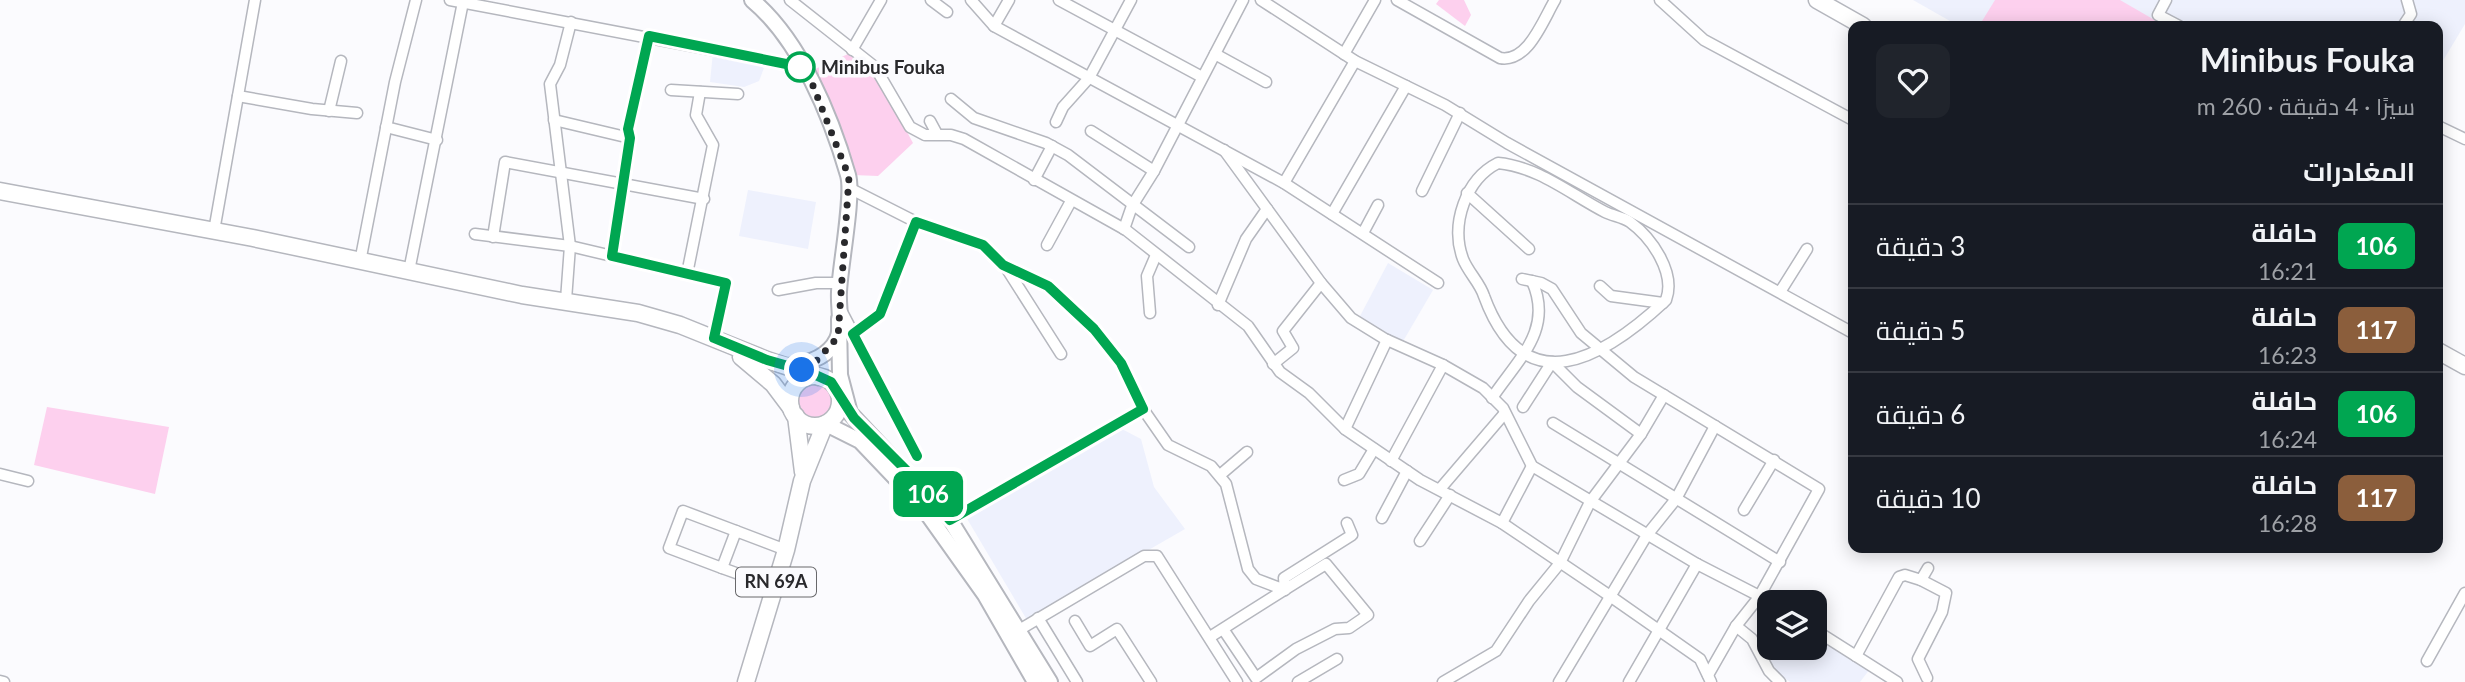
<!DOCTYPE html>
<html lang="ar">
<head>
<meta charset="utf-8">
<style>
  :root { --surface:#171b24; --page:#20242c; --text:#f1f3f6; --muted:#9ea1a6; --line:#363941 }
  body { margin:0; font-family:Lato,Cairo,sans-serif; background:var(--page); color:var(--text); direction:rtl; height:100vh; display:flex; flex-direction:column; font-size:26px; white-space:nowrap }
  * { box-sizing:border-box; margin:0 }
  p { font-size:23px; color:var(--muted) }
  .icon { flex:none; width:38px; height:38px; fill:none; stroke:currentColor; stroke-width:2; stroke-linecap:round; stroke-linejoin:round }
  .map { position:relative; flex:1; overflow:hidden; direction:ltr }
  .drawer { position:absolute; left:1848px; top:21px; width:595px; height:532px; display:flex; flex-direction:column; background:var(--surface); border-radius:14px; box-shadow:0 4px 18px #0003; direction:rtl }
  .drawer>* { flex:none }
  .badge { padding:0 14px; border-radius:10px; font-size:24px; line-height:46px }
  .tools { position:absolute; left:1757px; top:590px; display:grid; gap:14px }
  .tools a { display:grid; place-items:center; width:70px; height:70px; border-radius:14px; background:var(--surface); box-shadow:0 4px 18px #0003; font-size:35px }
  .you { position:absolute; width:35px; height:35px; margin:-18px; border:5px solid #fff; border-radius:50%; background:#1a73e8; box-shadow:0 0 0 10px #1a73e833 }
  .map>.badge { position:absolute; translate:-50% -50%; box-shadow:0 0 0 4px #fff }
  h2 { padding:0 28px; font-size:26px; line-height:63px }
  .round { display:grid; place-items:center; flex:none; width:74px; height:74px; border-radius:14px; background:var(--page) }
  .summary { display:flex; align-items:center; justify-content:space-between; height:119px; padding:0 28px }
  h1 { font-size:33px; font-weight:700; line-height:52px }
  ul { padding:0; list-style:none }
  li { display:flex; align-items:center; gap:21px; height:84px; padding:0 28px; border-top:2px solid var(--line) }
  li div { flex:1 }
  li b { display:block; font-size:26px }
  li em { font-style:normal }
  li .badge { min-width:77px; font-weight:700; text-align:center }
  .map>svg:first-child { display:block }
</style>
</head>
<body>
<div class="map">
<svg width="2465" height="682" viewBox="0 0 2465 682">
  <rect width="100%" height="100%" fill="#fbfbfe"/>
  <g fill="#eef1fd">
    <path d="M1913 0H2465V24L2438 69V26H1948L1950 21Z"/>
    <path d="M713 52 747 59 764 68 759 81 744 87 710 82Z"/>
    <path d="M748 190 816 202 808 249 739 236Z"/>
    <path d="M1388 263 1433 290 1402 343 1359 318Z"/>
    <path d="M1120 428 1141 439 1154 487 1185 529 1027 620 966 517Z"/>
    <path d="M1769 619V648H1815V636L1870 669 1860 682H1790L1775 671 1760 637Z"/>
  </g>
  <g fill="#fdd0ee">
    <path d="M1439 0H1464L1471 15 1465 26 1436 4Z"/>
    <path d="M1995 0H2120L2165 26H1979Z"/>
    <path d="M848 54 875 73 913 143 878 176 853 175 813 70Z"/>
    <circle cx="815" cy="401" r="18"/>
    <path d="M47 407 169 427 155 494 34 465Z"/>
  </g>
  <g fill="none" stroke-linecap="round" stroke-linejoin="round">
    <defs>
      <g id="minor">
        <path d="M450 0 806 68"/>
        <path d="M790 0 875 67 910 127 925 135H951L964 139 1126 230 1248 326 1280 372 1309 393 1345 429 1420 480 1502 523 1610 596 1700 659 1711 682"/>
        <path d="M931 0 947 12"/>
        <path d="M971 0 994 26 1284 183 1438 283"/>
        <path d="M1059 0 1202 77"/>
        <path d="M1261 0 1355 61 1445 105 1507 143 1853 333"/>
        <path d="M1397 0 1500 58C1528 63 1543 20 1555 0"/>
        <path d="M1660 0 1704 40 1853 120"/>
        <path d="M2166 0 2158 15 2179 26"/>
        <path d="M994 26 1009 0"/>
        <path d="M2403 26 2411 14 2407 0"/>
        <path d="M852 50 881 0"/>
        <path d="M1215 54 1266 82"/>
        <path d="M1344 54 1375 0"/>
        <path d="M671 90 738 94"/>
        <path d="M238 96 312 109 357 113"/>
        <path d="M951 99 974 118 1046 143 1068 155 1189 247"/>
        <path d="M329 111 341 61"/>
        <path d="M554 120 630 138"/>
        <path d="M930 121 937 134"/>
        <path d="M1056 122 1063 107 1089 78 1131 0"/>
        <path d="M2438 126 2465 139"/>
        <path d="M386 127 437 140"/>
        <path d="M1091 131 1154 171"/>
        <path d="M1224 150 1321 283 1351 318 1385 339 1443 365 1483 388 1503 408 1532 466 1697 564 1771 602"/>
        <path d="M1498 163C1539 167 1570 194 1605 212 1613 216 1623 217 1630 222 1652 238 1676 273 1666 300 1603 359 1524 405 1484 296 1480 283 1468 272 1463 259 1450 224 1466 179 1498 163Z"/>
        <path d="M1034 180 1052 146"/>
        <path d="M1284 183 1355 61"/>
        <path d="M849 188 916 222 983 245 1003 265 1048 286 1094 329 1121 363 1143 409 950 520"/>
        <path d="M1422 191 1460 113"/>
        <path d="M1467 193 1529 249"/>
        <path d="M1332 214 1406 86"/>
        <path d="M1124 229 1132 206 1154 171 1243 0"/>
        <path d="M214 231 255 0"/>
        <path d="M1363 233 1378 205"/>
        <path d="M475 234 570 246 726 283 714 338"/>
        <path d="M493 237 505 162 704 199"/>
        <path d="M1047 245 1071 201"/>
        <path d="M612 256 630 138 628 129 649 36"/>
        <path d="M360 262 395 82 416 0"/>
        <path d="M1005 266 1061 354"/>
        <path d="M409 271 463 2"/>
        <path d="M687 274 713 145 696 115 700 92"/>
        <path d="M1522 279 1541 283 1552 289 1581 333 1634 377 1819 489 1759 597 1736 626 1708 675"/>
        <path d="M1600 286 1611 296 1663 303"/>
        <path d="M778 290 816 283H840"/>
        <path d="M1780 292 1807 249"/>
        <path d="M566 300 570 246 550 84 560 65 571 22"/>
        <path d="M1218 305 1246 239 1267 209"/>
        <path d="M841 310 917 456"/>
        <path d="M1150 313 1147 276 1156 255"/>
        <path d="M853 334 880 314 916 222"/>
        <path d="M1273 364 1293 348 1283 331 1321 283"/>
        <path d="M1492 398C1518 359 1554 330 1532 281"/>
        <path d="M1523 407 1552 362 1577 387 1641 434"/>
        <path d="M1143 409 1168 445 1211 466 1226 484 1248 569 1256 579 1285 590 1284 578 1352 535 1347 523"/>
        <path d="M1553 423 1780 562"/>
        <path d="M1345 429 1387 340"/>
        <path d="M1391 461 1443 365"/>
        <path d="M0 474 28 481"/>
        <path d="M1220 475 1247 452"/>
        <path d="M1344 480 1359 474 1374 449"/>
        <path d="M1440 489 1505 413"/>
        <path d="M1744 510 1774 460"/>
        <path d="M1382 518 1407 471"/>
        <path d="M1502 523 1532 466"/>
        <path d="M1420 541 1450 495"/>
        <path d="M722 568 669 548 683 511 736 531"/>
        <path d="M1921 580 1946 593 1942 612 1918 659 1927 678"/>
        <path d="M775 587 722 568 736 531 786 550"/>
        <path d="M1038 618 1077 682"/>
        <path d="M1075 621 1090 646 1117 629 1151 682"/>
        <path d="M1736 626 1752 639 1769 671 1780 682"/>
        <path d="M1019 630 1144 556H1157L1237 682"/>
        <path d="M1815 630 1897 682"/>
        <path d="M1210 637C1249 612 1287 588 1326 564L1368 615 1349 628 1335 629 1296 649 1256 678 1223 629"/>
        <path d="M1856 656 1899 577 1905 575 1921 580 1928 568"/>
        <path d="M2427 661 2465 593"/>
        <path d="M0 681 4 682"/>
        <path d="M1298 682 1337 659"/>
        <path d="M1443 682 1496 651 1529 601 1560 563 1590 502 1641 434 1664 395"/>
        <path d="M1559 682 1647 535 1676 499 1715 426"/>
        <path d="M1629 682 1697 564"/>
      </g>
      <g id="secondary">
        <path d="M752 0C800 40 831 116 848 175 854 195 840 266 839 292 838 306 843 326 837 339 828 358 806 364 788 366"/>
        <path d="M839 319 840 375 850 413 950 520 1050 682"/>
        <path d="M826 424 860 441 921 505 985 595 1035 682"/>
      </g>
      <g id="primary">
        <path d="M1817 0 1863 26"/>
        <path d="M0 191 253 238 522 295 638 313 680 325 767 360 819 377"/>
        <path d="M2438 351 2465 366"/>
        <path d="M741 357 773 384 791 408"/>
        <circle cx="815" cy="401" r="25"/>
        <path d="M796 416 803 472"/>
        <path d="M746 682 786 550 802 481 825 424"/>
      </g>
    </defs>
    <use href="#minor" stroke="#b5b7be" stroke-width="13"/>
    <use href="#secondary" stroke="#b5b7be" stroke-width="18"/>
    <use href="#primary" stroke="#b5b7be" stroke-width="19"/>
    <use href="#minor" stroke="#fff" stroke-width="10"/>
    <use href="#secondary" stroke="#fff" stroke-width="14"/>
    <use href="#primary" stroke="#fff" stroke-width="16"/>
  </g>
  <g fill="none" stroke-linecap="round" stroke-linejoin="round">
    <defs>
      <path id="line" d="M806 68 649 36 628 129 630 138 612 256 726 283 714 338 767 360 809 372 831 382 854 418 918 482 950 520 1143 409 1121 363 1094 329 1048 286 1003 265 983 245 916 222 880 314 853 334 917 456"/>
    </defs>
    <use href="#line" stroke="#fff" stroke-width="16"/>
    <use href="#line" stroke="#00a651" stroke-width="10"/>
    <path stroke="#29292c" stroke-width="7" stroke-dasharray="0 12.6" d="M800 67 806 68 849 177 838 337 807 371 802 370"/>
  </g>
  <circle fill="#fff" stroke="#00a651" stroke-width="3.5" cx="800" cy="67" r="14"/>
  <g text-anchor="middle" stroke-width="7" stroke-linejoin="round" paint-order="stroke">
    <rect fill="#fbfbfe" stroke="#68686b" stroke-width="2" x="736" y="567.5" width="80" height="29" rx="5"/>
    <g font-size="18" font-weight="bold" fill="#29292c">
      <text x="776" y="588">RN 69A</text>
    </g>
    <g font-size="19" font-weight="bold" fill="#29292c" stroke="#fbfbfe" text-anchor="start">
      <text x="821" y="74">Minibus Fouka</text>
    </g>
  </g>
</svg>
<div class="tools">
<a><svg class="icon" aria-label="layers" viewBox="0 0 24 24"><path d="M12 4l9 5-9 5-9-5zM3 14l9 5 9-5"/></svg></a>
</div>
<div class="you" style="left:802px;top:370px"></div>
<b class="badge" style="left:928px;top:494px;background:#00a651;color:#fff">106</b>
<section class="drawer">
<div class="summary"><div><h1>Minibus Fouka</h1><p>سيرًا · 4 دقيقة · 260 m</p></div><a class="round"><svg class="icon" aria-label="heart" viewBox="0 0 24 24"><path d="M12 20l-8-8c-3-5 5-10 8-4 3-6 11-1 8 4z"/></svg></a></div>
<h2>المغادرات</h2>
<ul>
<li><span class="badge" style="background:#00a651;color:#fff">106</span><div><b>حافلة</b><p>16:21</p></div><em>3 دقيقة</em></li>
<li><span class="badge" style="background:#8b5e3c;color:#fff">117</span><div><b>حافلة</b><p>16:23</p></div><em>5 دقيقة</em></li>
<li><span class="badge" style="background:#00a651;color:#fff">106</span><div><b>حافلة</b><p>16:24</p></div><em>6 دقيقة</em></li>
<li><span class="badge" style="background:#8b5e3c;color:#fff">117</span><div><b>حافلة</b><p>16:28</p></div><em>10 دقيقة</em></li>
</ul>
</section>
</div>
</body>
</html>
